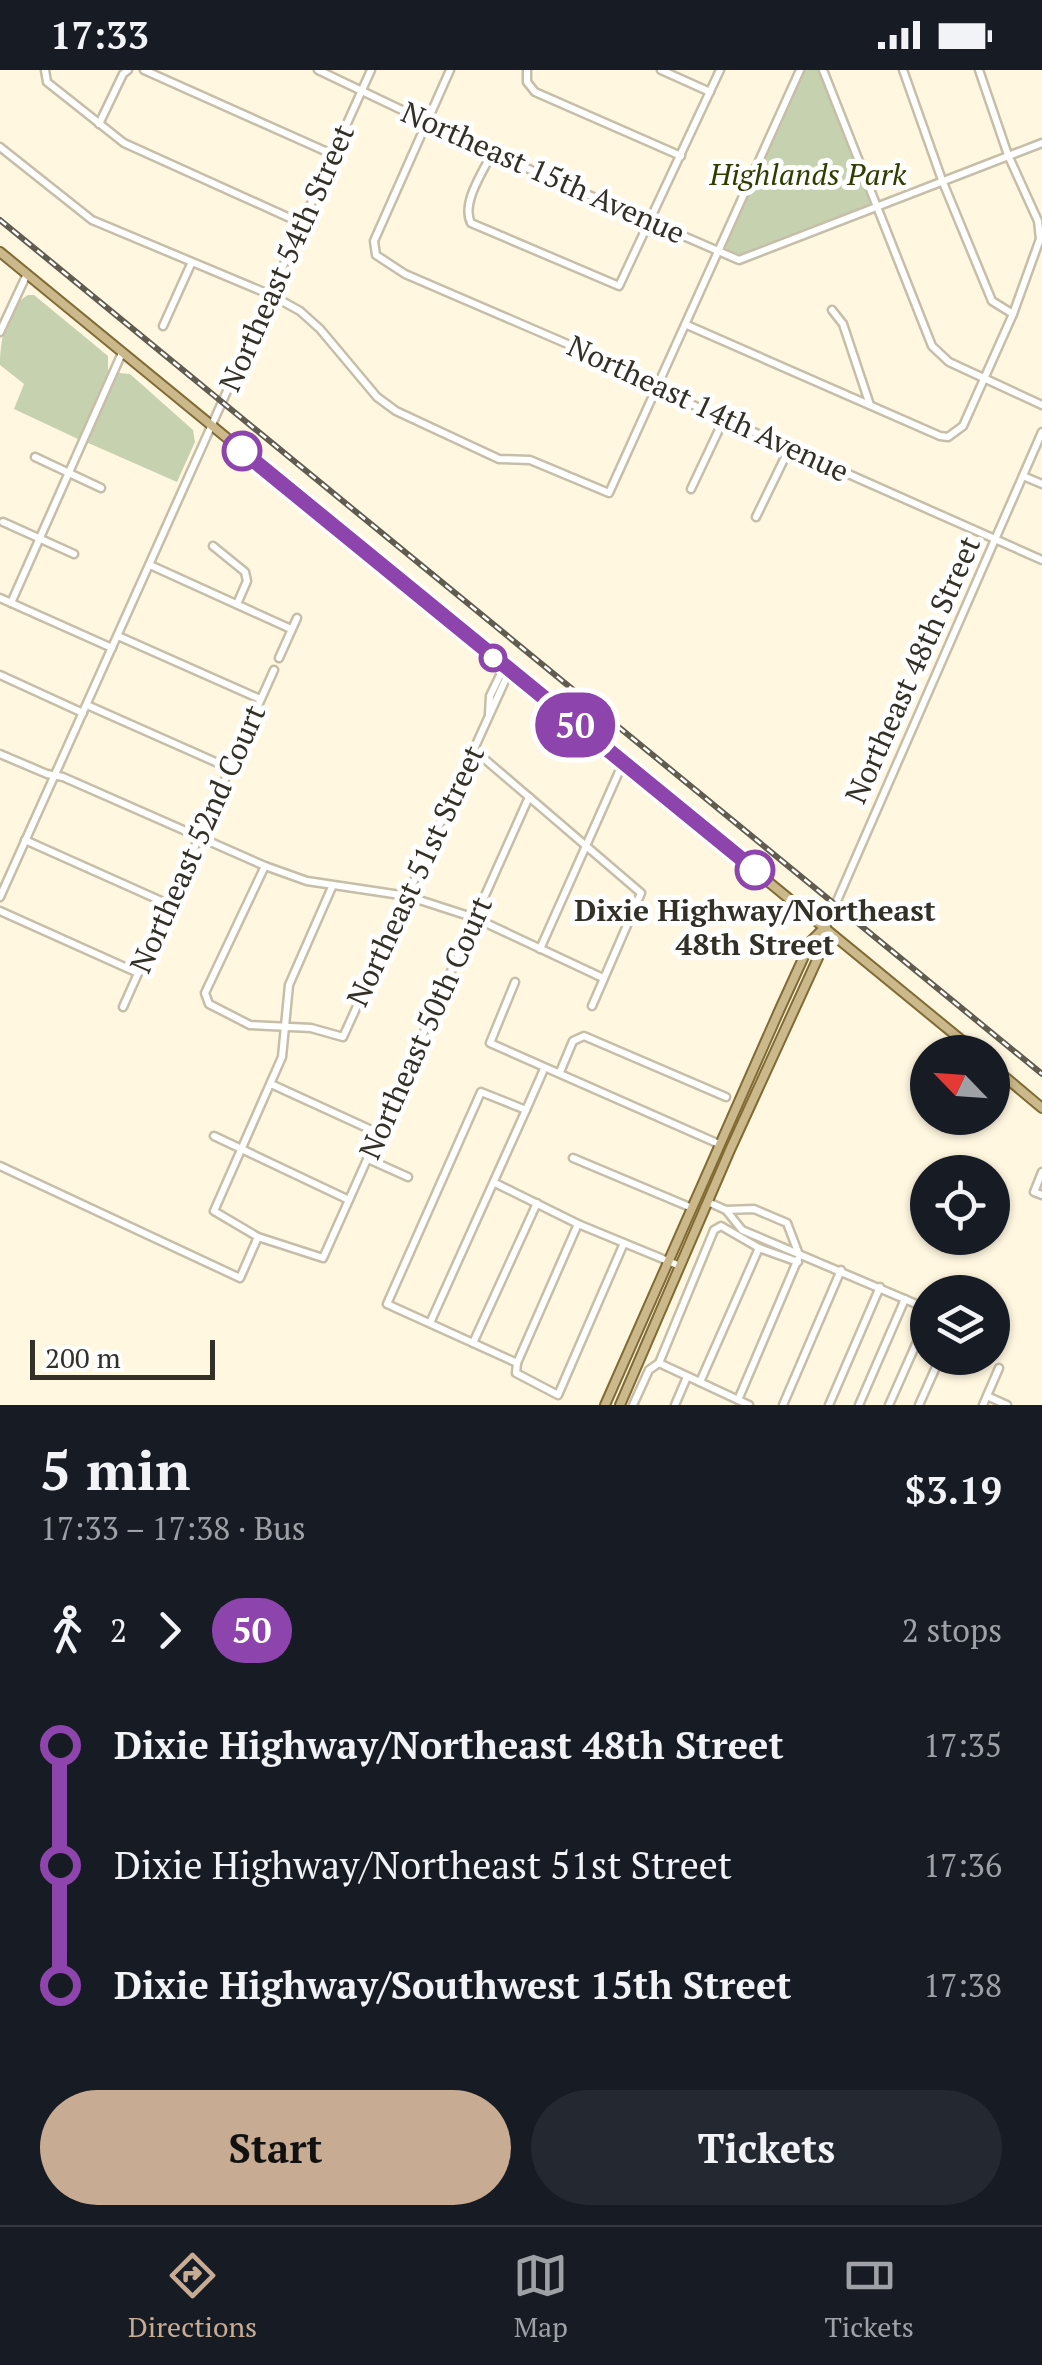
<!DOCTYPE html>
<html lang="en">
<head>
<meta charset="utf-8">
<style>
  :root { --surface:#171b24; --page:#242831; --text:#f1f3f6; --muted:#9ea1a6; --line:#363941; --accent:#c7ab93 }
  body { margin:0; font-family:"PT Serif",serif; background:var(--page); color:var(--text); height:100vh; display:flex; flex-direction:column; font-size:38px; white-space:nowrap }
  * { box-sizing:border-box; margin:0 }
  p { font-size:32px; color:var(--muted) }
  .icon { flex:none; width:55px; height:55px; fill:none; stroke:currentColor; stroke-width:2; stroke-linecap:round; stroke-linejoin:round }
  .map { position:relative; height:1335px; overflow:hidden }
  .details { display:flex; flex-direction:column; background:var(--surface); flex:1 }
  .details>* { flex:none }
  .badge { padding:0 20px; border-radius:32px; font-size:35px; line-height:65px }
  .needle { width:65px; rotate:295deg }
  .buttons { position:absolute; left:910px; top:965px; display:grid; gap:20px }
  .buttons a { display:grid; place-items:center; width:100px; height:100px; border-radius:50%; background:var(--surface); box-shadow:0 2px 8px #0004; font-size:50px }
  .scale { position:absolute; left:30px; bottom:25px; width:185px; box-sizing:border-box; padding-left:10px; border:5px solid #333027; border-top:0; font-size:28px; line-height:35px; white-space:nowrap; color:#333027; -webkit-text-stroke:8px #fff; paint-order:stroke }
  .map>.badge { position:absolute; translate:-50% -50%; box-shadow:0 0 0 5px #fff }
  .legs { display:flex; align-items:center; gap:15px; height:110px; padding:0 40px; font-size:32px }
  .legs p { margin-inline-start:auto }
  .summary { display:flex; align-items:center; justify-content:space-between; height:170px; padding:0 40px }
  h1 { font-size:55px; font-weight:700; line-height:75px }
  .cta { display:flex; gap:20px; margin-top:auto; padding:20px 40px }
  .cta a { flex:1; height:115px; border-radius:60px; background:var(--accent); color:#111; font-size:40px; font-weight:700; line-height:115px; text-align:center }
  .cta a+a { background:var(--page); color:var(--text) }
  ul { padding:0 40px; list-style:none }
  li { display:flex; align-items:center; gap:35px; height:120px; font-size:38px }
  li i { display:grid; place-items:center; width:15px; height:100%; margin:0 12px; background:currentColor }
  li i::after { content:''; width:25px; height:25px; margin:-12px; border:8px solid; border-radius:50%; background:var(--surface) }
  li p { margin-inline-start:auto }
  li:first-child i { background:linear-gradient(#0000 50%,currentColor 0) }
  li:last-child i { background:linear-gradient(currentColor 50%,#0000 0) }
  .status { display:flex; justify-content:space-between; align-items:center; height:70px; padding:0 50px; background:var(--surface); direction:ltr }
  .status svg { height:28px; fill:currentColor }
  .dock { display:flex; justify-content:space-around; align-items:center; height:140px; border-top:2px solid var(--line); background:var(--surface); font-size:28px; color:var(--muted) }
  .dock a { display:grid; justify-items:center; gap:5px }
  .dock .on { color:var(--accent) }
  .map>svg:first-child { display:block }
</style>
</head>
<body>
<div class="status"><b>17:33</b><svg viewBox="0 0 49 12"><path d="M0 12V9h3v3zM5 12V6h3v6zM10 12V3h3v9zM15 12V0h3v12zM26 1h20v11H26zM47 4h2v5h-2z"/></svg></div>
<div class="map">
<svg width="1042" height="1335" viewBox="0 0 1042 1335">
  <rect width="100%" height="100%" fill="#fff7e0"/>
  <g fill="#c6d2af">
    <path d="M800 0H822L871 129 869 136 743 185 727 181 725 173Z"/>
    <path d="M28 225H34L108 286V306L80 370 14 339 24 314 0 295C0 271 6 237 28 225Z"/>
    <path d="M119 303 130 304 193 360 195 372 177 412 86 372Z"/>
  </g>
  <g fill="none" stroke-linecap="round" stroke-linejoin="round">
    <defs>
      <g id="minor">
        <path d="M45 0 47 12 124 73 303 154"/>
        <path d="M144 0 334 85"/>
        <path d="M318 0 492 83 739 190 1042 73"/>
        <path d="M450 0 374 171 376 185 405 204 651 310 657 319 1042 490"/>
        <path d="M527 0V12L535 22 681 86"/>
        <path d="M661 0 710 22"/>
        <path d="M823 0 932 276 949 292 1042 335"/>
        <path d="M903 0 942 110 992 231 1013 244"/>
        <path d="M99 54 123 4 128 0"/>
        <path d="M0 77 92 150 271 225 300 241 320 259 377 327 396 341 499 389 530 390 609 423 800 0"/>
        <path d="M492 83C483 102 461 133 471 153L619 216 720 0"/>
        <path d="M832 240 843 254 870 335"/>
        <path d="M687 255 940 366 948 367 963 356 1013 244 1040 169 1038 151 1008 85 979 0"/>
        <path d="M163 256 191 194"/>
        <path d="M0 262 27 204"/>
        <path d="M35 387 101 418"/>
        <path d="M1023 406 1042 414"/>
        <path d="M691 419 724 349"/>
        <path d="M756 447 789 379"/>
        <path d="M3 452 74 484"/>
        <path d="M213 476 245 502 247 511 237 534"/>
        <path d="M150 495 291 559"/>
        <path d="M0 528 112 578"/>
        <path d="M11 533 122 283"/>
        <path d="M118 566 260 629"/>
        <path d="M279 588 297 548"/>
        <path d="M0 605 83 643"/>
        <path d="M87 635 229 698"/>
        <path d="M489 644 490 626 504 597"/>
        <path d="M474 680 641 823 592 936"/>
        <path d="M0 684 47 704 63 707 265 796 307 811 407 826 475 848 603 908"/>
        <path d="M25 770 168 834"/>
        <path d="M265 796 205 923 209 934 250 955 311 958 343 967 509 602"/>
        <path d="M332 817 289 915 282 987 214 1141 258 1167 323 1188 529 727"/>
        <path d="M0 827 371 0"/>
        <path d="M0 841 138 903"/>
        <path d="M826 856 1042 362"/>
        <path d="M540 879 622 695"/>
        <path d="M515 912 490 973 719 1074"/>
        <path d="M123 937 274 600"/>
        <path d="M544 999 526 1040 481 1022 387 1234 517 1293 516 1303 558 1325 624 1173"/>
        <path d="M560 1002 573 971 584 966 726 1027"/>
        <path d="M271 1014 378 1063"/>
        <path d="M214 1066 349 1130"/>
        <path d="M573 1088 692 1138"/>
        <path d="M368 1089 408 1107"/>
        <path d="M0 1096 240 1208 258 1167"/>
        <path d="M1042 1102 1034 1122 1042 1125"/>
        <path d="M495 1113 578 1154 680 1196"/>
        <path d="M708 1132 726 1140 754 1139 787 1153 798 1182"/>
        <path d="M726 1140 742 1160 928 1239"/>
        <path d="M430 1253 526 1040"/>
        <path d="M473 1273 537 1133"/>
        <path d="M517 1293 578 1154"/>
        <path d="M659 1293 749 1335"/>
        <path d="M700 1312 759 1178"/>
        <path d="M987 1326 1007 1335"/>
        <path d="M738 1330 798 1189"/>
        <path d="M633 1335 649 1300 659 1293 714 1160 721 1156 759 1178 798 1192"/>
        <path d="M675 1335 687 1307"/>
        <path d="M783 1335 841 1200"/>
        <path d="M829 1335 880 1217"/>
        <path d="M859 1335 905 1229"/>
        <path d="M889 1335 928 1247"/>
        <path d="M919 1335 940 1288"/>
        <path d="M983 1335 999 1298"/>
      </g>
      <g id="major">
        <path d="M0 182 976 982"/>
        <path d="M992 996 1042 1038"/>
        <path d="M605 1335 779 941 811 871 826 856"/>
        <path d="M620 1335 730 1080 822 879 826 856"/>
      </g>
    </defs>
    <use href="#minor" stroke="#c6bea8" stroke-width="11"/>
    <use href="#major" stroke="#806b35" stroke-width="12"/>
    <use href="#minor" stroke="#fff" stroke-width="6"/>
    <use href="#major" stroke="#cbb98b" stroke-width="8"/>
    <defs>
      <path id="rail" d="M0 150 1042 1004"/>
    </defs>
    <use href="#rail" stroke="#605c4f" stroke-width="6"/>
    <use href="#rail" stroke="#fff" stroke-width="2.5" stroke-dasharray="8" stroke-linecap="butt"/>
  </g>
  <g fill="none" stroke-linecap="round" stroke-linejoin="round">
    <defs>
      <path id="line-1" d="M242 381 755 800"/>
    </defs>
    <use href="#line-1" stroke="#fff" stroke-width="22"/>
    <use href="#line-1" stroke="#8e44ad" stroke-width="15"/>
  </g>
  <g fill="#fff" stroke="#8e44ad" stroke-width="5">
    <circle cx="242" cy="381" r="18"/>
    <circle cx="493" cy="588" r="12"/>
    <circle cx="755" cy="800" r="18"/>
  </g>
  <g text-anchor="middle" stroke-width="10" stroke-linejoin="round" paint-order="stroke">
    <g font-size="30" fill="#333027" stroke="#fff">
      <text transform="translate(543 103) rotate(24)" y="10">Northeast 15th Avenue</text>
      <text transform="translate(287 188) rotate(-66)" y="10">Northeast 54th Street</text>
      <text transform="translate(708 339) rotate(25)" y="10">Northeast 14th Avenue</text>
      <text transform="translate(913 600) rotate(-66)" y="10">Northeast 48th Street</text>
      <text transform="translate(198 769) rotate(-66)" y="10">Northeast 52nd Court</text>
      <text transform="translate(416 806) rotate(-65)" y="10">Northeast 51st Street</text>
      <text transform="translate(426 958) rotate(-66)" y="10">Northeast 50th Court</text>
    </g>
    <g font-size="30" font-style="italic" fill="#2f3d00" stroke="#fff">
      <text x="808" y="115">Highlands Park</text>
    </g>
    <g font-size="30" font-weight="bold" fill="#333027" stroke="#fff">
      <text x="755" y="851">Dixie Highway/Northeast<tspan x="755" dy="34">48th Street</tspan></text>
    </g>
  </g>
</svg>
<div class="buttons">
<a><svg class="needle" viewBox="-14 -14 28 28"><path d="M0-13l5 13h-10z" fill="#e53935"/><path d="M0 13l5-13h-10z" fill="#9ea1a6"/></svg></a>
<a><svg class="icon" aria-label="locate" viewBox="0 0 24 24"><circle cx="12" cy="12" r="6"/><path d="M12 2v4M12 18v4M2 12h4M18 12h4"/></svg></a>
<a><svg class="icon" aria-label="layers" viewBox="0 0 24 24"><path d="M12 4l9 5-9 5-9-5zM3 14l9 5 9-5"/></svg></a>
</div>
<div class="scale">200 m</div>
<b class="badge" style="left:575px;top:655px;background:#8e44ad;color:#fff">50</b>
</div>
<section class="details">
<div class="summary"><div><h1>5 min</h1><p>17:33 – 17:38 · Bus</p></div><b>$3.19</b></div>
<div class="legs"><svg class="icon" aria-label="walk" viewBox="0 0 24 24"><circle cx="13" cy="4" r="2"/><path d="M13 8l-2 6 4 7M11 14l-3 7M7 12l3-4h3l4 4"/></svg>2<svg class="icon" aria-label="forward" viewBox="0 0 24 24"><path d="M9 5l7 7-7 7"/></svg><b class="badge" style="background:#8e44ad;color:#fff">50</b><p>2 stops</p></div>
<ul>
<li><i style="color:#8e44ad"></i><b>Dixie Highway/Northeast 48th Street</b><p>17:35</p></li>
<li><i style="color:#8e44ad"></i><span>Dixie Highway/Northeast 51st Street</span><p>17:36</p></li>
<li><i style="color:#8e44ad"></i><b>Dixie Highway/Southwest 15th Street</b><p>17:38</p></li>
</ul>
<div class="cta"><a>Start</a><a>Tickets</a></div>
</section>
<nav class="dock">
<a class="on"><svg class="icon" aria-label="directions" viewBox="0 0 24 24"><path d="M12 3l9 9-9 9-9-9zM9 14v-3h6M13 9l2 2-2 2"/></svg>Directions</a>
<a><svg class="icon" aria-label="map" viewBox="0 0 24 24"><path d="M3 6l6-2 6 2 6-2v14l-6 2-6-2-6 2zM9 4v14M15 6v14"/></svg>Map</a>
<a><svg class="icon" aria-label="tickets" viewBox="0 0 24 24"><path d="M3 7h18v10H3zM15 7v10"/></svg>Tickets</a>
</nav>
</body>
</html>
